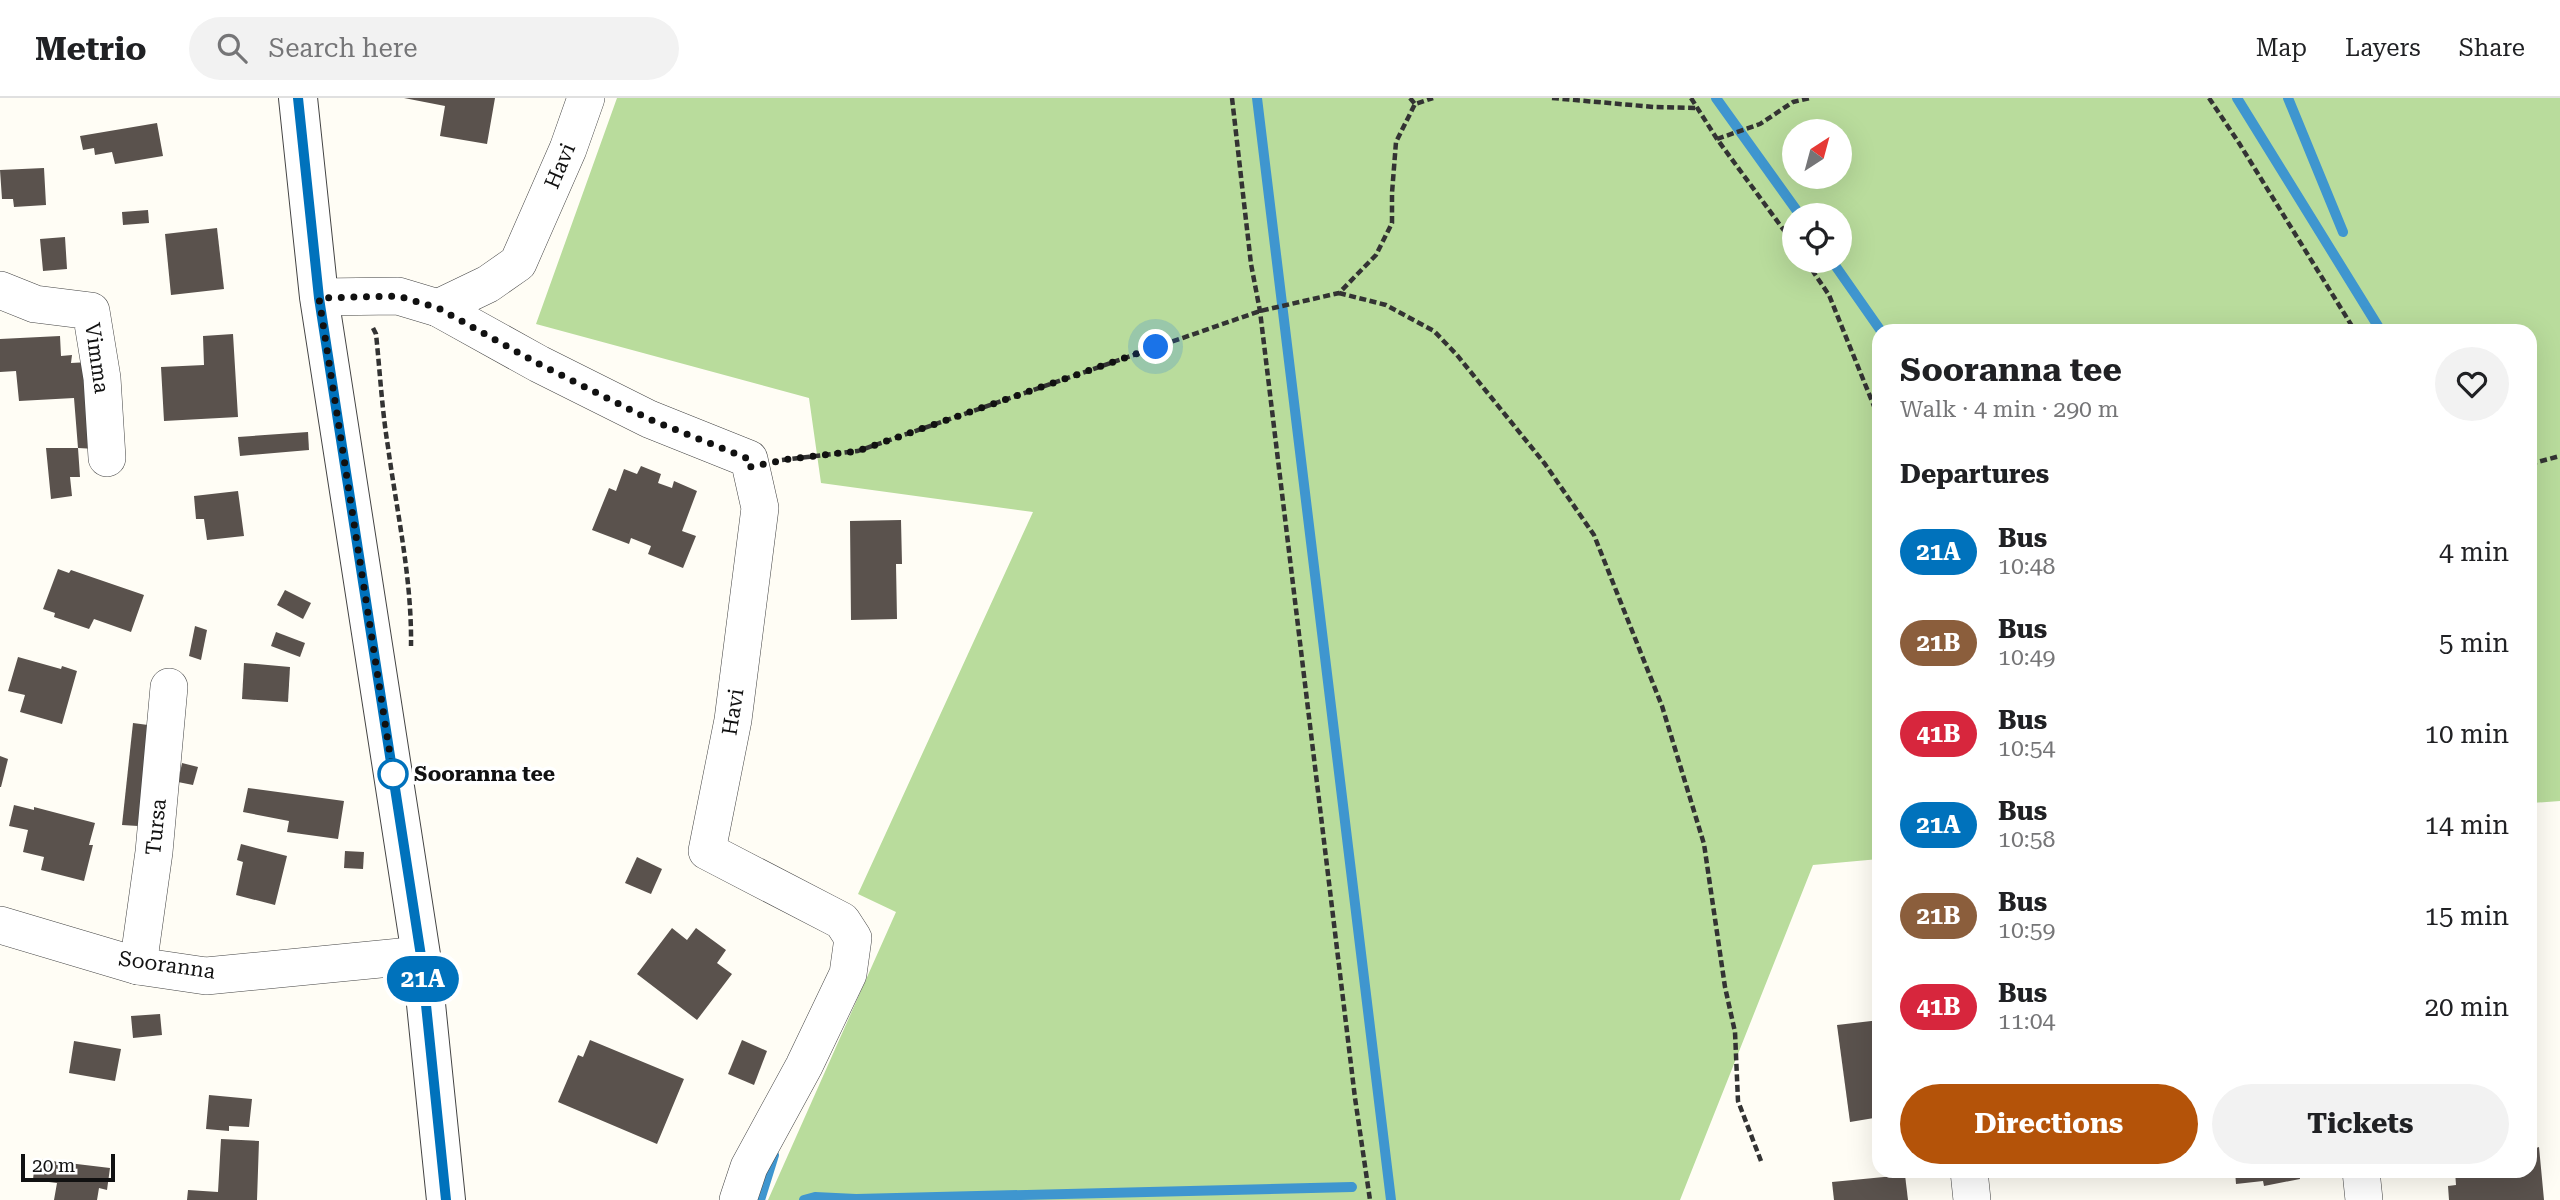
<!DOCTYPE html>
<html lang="en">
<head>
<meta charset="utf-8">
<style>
  :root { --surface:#fff; --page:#f2f2f2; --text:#202124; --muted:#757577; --line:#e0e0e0; --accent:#b45309 }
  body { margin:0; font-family:"Roboto Serif",serif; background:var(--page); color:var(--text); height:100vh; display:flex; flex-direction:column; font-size:26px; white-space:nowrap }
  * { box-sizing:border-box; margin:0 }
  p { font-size:23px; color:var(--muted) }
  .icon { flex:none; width:38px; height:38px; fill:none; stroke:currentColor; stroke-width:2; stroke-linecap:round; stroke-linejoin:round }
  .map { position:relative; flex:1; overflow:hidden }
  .sheet { position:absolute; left:1872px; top:226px; width:665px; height:854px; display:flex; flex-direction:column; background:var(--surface); border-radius:21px; box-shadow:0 7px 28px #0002 }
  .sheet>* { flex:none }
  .badge { padding:0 14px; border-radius:23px; font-size:24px; line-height:46px }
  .needle { width:46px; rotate:36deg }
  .fabs { position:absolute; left:1782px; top:21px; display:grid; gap:14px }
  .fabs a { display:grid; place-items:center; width:70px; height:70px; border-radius:50%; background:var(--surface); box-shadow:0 7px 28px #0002; font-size:35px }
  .scale { position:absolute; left:21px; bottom:18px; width:94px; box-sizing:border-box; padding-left:7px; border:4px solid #111; border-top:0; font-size:19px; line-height:24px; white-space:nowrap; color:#111; -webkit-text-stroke:5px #fff; paint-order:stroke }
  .you { position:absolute; width:35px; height:35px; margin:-18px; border:5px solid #fff; border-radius:50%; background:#1a73e8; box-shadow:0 0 0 10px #1a73e833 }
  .map>.badge { position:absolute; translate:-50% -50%; box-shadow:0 0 0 4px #fff }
  h2 { padding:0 28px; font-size:26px; line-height:63px }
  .round { display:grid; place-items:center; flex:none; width:74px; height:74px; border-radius:37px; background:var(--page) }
  .head { display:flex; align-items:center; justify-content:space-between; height:119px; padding:0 28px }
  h1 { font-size:33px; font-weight:700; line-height:52px }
  .action { display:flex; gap:14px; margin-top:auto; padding:14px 28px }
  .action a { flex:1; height:80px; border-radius:42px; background:var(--accent); color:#fff; font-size:28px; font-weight:700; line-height:80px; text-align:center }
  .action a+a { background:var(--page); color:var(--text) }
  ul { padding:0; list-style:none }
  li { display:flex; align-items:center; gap:21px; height:91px; padding:0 28px }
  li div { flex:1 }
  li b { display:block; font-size:26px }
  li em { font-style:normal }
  li .badge { min-width:77px; font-weight:700; text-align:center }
  header { display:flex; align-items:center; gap:42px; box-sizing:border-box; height:98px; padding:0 35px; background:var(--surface); border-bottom:2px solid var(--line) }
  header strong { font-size:33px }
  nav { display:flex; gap:38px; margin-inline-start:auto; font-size:24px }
  .search { width:490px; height:63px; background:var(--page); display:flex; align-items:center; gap:18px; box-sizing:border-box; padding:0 24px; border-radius:38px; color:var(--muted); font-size:26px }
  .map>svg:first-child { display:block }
</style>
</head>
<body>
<header>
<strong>Metrio</strong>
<div class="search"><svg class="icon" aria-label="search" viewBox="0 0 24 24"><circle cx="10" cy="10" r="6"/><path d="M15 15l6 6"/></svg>Search here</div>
<nav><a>Map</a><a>Layers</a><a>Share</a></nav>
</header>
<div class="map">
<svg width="2560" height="1102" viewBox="0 0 2560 1102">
  <rect width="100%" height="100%" fill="#fffdf5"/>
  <path fill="#b9dc9c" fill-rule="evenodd" d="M617 0H2560V703L2531 705 2530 233H1880L1879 761 1813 767 1680 1102H768L896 814 858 796 1033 414 821 385 809 300 536 226ZM1794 33H1839V79H1794ZM1794 117H1839V163H1794Z"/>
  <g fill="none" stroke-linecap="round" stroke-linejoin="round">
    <g stroke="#3f96cf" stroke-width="10">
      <path d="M1257 0 1391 1102"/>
      <path d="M1716 0 1800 117"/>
      <path d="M2237 0 2381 233"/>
      <path d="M2288 0 2343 134"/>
      <path d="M1832 163 1881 233"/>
      <path d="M760 1102 774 1057"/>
      <path d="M804 1102 815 1099 856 1101 1352 1089"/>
    </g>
  </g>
  <g fill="#5a524d">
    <path d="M404 0H495L487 46 440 38 445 8Z"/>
    <path d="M157 25 163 58 115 66 112 54 95 57 94 50 83 52 80 38Z"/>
    <path d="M44 70 46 107 14 109 13 101H2L0 72Z"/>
    <path d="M148 112 149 125 123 127 122 114Z"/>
    <path d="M217 130 224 191 171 197 165 136Z"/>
    <path d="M65 139 67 171 43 173 40 141Z"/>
    <path d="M233 236 238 319 164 323 161 269 204 267 203 238Z"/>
    <path d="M60 238 61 258 72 257 71 265 89 264 96 351 78 350 80 379H70L72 398 51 401 46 350H78L74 300 19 303 16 273 0 274V241Z"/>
    <path d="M308 334 309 352 240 358 238 339Z"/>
    <path d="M641 368 661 376 658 385 672 390 674 383 697 393 682 433 696 438 683 470 648 456 651 448 631 440 629 446 592 432 609 390 616 393 624 371 637 376Z"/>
    <path d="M238 393 244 438 207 442 204 421H196L194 398Z"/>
    <path d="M901 422 902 466H896L897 521 851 522 850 423Z"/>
    <path d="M58 471 69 475 71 472 144 497 131 534 94 521 89 531 54 519 55 515 43 511Z"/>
    <path d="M285 492 311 505 303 521 277 507Z"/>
    <path d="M195 528 207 532 201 562 189 558Z"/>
    <path d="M276 534 305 545 300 559 271 548Z"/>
    <path d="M18 559 61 571 62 568 77 573 62 626 20 614 25 597 8 593Z"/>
    <path d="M244 565 290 569 288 604 242 601Z"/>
    <path d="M133 625 148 627 138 728 122 727Z"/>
    <path d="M0 658 8 661 1 689H0Z"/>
    <path d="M182 665 198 669 193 687 178 684Z"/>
    <path d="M248 690 344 703 338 741 287 734 289 723 243 714Z"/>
    <path d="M14 707 34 712V709L95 725 89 747H93L84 783 41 772 44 759 23 754 28 732 9 728Z"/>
    <path d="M241 746 287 758 275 807 236 797 243 764 237 762Z"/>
    <path d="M345 753 364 754 363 771 344 770Z"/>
    <path d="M637 759 662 771 651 796 625 785Z"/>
    <path d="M672 830 687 842 696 830 726 852 717 865 732 876 697 922 637 876Z"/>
    <path d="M160 916 162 937 133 940 131 918Z"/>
    <path d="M1880 922V1019L1850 1024 1837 927Z"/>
    <path d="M590 942 684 981 657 1046 558 1004 578 957 583 959Z"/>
    <path d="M742 942 767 953 754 987 728 976Z"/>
    <path d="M74 943 121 951 115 983 69 975Z"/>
    <path d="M209 997 252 1001 249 1029 229 1028V1033L206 1031Z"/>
    <path d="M221 1041 259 1043 257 1102H187L188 1092 218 1094Z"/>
    <path d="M2539 1049 2544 1102H2449L2448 1088 2456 1087 2455 1073H2530V1052Z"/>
    <path d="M35 1061 110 1070 107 1092 99 1090 97 1102H54L57 1085 33 1082Z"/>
    <path d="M2235 1073H2299L2300 1081 2264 1088 2263 1083 2236 1086Z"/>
    <path d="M1905 1077 1908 1102H1834L1832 1084Z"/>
  </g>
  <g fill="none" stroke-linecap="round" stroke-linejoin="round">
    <defs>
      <g id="minor">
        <path d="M0 192 35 206 91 213 102 280 107 360"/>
        <path d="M319 199 398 198 438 210 539 266 649 321 749 361 760 410 733 622 707 753 842 823 853 840 848 876 804 968 749 1069 738 1102"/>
        <path d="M438 210 488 186 518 165 568 51 586 0"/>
        <path d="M0 827 138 868 206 878 421 857"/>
        <path d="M138 868 154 754 169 589"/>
        <path d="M1969 1073 1972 1102"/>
        <path d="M2361 1073 2364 1102"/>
      </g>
      <path id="tertiary" d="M298 0 319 199 421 857 446 1102"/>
    </defs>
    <use href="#minor" stroke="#444" stroke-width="38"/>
    <use href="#tertiary" stroke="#444" stroke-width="40"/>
    <g stroke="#333" stroke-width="4.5" stroke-dasharray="7 3.5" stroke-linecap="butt">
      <path d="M1232 0 1251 166 1260 213 1355 1000 1370 1102"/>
      <path d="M1410 0 1415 6"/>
      <path d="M1552 0 1654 9 1696 10"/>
      <path d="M1691 0 1717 41 1794 146"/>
      <path d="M2209 0 2239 45 2355 233"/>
      <path d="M1717 41 1760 26 1793 4 1810 0"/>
      <path d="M1806 163 1829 197 1880 323"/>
      <path d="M1339 195 1386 207 1434 233 1457 257 1545 366 1594 437 1662 608 1704 746 1725 889 1735 934 1738 1003 1761 1063"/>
      <path d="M373 230 376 236C380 274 382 312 388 349 397 415 412 481 411 548"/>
      <path d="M782 362 858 353 1260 213 1339 195 1376 157 1392 125V95L1396 44 1415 6 1433 0"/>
      <path d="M2530 366 2560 358"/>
    </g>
    <use href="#minor" stroke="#fff" stroke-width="37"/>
    <use href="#tertiary" stroke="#fff" stroke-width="38"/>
  </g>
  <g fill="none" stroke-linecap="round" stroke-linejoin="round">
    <defs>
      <path id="line" d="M298 0 319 200 421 858 446 1102"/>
    </defs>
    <use href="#line" stroke="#fff" stroke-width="16"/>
    <use href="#line" stroke="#0072bc" stroke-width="10"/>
    <path stroke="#111" stroke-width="7" stroke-dasharray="0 12.6" d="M393 676 319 200 398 198 438 210 539 266 649 321 749 361 750 369 789 361 858 353 1156 249"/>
  </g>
  <circle fill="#fff" stroke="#0072bc" stroke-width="3.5" cx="393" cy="676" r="14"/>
  <g text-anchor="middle" stroke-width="7" stroke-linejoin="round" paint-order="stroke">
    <g font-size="21" fill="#111" stroke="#fff">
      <text transform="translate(560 68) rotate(-67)" y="7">Havi</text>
      <text transform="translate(97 260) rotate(82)" y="7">Vimma</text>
      <text transform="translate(733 614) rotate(-81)" y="7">Havi</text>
      <text transform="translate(156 729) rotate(-84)" y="7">Tursa</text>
      <text transform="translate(167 867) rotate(8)" y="7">Sooranna</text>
    </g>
    <g font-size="21" font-weight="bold" fill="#111" stroke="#fff" text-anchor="start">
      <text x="414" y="683">Sooranna tee</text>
    </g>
  </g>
</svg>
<div class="fabs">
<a><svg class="needle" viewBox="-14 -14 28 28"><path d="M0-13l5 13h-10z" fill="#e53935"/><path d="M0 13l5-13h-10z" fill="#757577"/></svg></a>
<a><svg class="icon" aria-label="locate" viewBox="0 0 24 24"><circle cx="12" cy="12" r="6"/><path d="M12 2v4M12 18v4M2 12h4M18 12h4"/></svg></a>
</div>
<div class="scale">20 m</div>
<div class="you" style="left:1156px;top:249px"></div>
<b class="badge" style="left:423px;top:881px;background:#0072bc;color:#fff">21A</b>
<section class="sheet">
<div class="head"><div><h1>Sooranna tee</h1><p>Walk · 4 min · 290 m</p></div><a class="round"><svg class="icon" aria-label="heart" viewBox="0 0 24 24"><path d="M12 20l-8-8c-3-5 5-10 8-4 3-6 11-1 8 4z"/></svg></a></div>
<h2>Departures</h2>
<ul>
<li><span class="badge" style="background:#0072bc;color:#fff">21A</span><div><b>Bus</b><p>10:48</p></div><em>4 min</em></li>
<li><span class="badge" style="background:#8b5e3c;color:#fff">21B</span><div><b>Bus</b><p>10:49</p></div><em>5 min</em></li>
<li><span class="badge" style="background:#d7263d;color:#fff">41B</span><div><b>Bus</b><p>10:54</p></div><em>10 min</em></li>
<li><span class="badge" style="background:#0072bc;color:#fff">21A</span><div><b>Bus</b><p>10:58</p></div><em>14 min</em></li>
<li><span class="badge" style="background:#8b5e3c;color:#fff">21B</span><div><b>Bus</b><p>10:59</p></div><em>15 min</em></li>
<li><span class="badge" style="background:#d7263d;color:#fff">41B</span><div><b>Bus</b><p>11:04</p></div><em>20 min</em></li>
</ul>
<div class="action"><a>Directions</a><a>Tickets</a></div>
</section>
</div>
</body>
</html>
